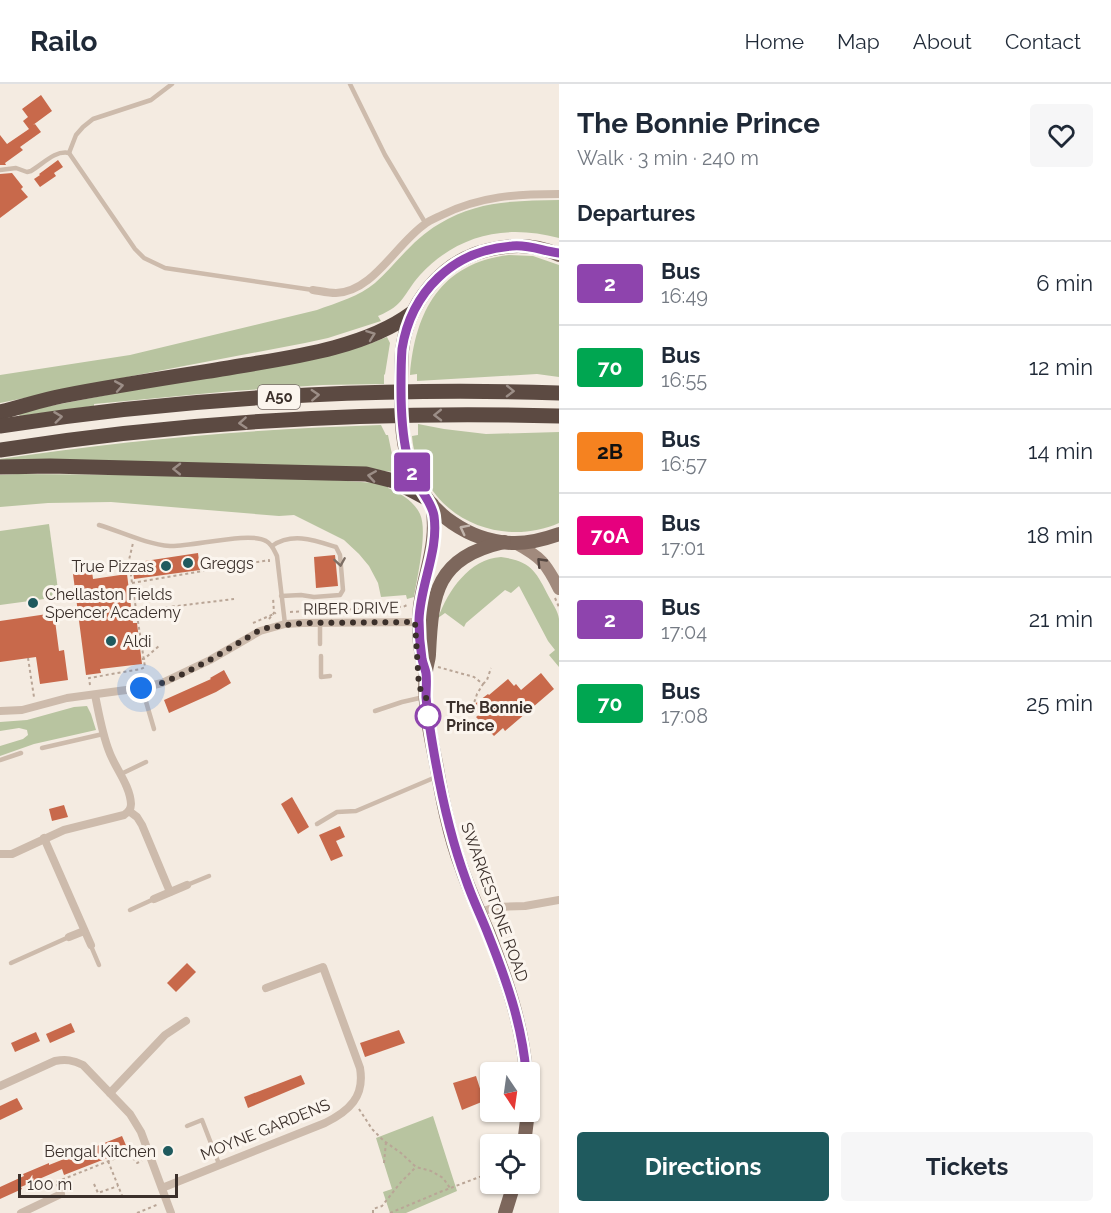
<!DOCTYPE html>
<html lang="en">
<head>
<meta charset="utf-8">
<style>
  :root { --surface:#fff; --page:#f6f6f7; --text:#1f2937; --muted:#747a83; --line:#e0e1e3; --accent:#1f5a5e }
  body { margin:0; font-family:Raleway,sans-serif; background:var(--page); color:var(--text); height:100vh; display:flex; flex-direction:column; font-size:22px; white-space:nowrap }
  * { box-sizing:border-box; margin:0 }
  p { font-size:20px; color:var(--muted) }
  .icon { flex:none; width:33px; height:33px; fill:none; stroke:currentColor; stroke-width:2; stroke-linecap:round; stroke-linejoin:round }
  .map { position:relative; flex:1; overflow:hidden }
  .drawer { display:flex; flex-direction:column; background:var(--surface); width:552px }
  .drawer>* { flex:none }
  .badge { padding:0 12px; border-radius:4px; font-size:21px; line-height:39px }
  .needle { width:39px; rotate:167deg }
  .controls { position:absolute; left:480px; top:978px; display:grid; gap:12px }
  .controls a { display:grid; place-items:center; width:60px; height:60px; border-radius:6px; background:var(--surface); box-shadow:0 2px 4px #0004; font-size:30px }
  .scale { position:absolute; left:18px; bottom:15px; width:160px; box-sizing:border-box; padding-left:6px; border:3px solid #3b302b; border-top:0; font-size:16px; line-height:21px; white-space:nowrap; color:#3b302b; -webkit-text-stroke:4px #fbf5ee; paint-order:stroke }
  .you { position:absolute; width:30px; height:30px; margin:-15px; border:4px solid #fff; border-radius:50%; background:#1a73e8; box-shadow:0 0 0 9px #1a73e833 }
  .map>.badge { position:absolute; translate:-50% -50%; box-shadow:0 0 0 3px #fff }
  h2 { padding:0 18px; font-size:22px; line-height:54px }
  .round { display:grid; place-items:center; flex:none; width:63px; height:63px; border-radius:6px; background:var(--page) }
  .overview { display:flex; align-items:center; justify-content:space-between; height:102px; padding:0 18px }
  h1 { font-size:28px; font-weight:700; line-height:45px }
  .primary-button { display:flex; gap:12px; margin-top:auto; padding:12px 18px }
  .primary-button a { flex:1; height:69px; border-radius:6px; background:var(--accent); color:#fff; font-size:24px; font-weight:700; line-height:69px; text-align:center }
  .primary-button a+a { background:var(--page); color:var(--text) }
  ul { padding:0; list-style:none }
  li { display:flex; align-items:center; gap:18px; height:84px; padding:0 18px; border-top:2px solid var(--line) }
  li div { flex:1 }
  li b { display:block; font-size:22px }
  li em { font-style:normal }
  li .badge { min-width:66px; font-weight:700; text-align:center }
  header { display:flex; align-items:center; gap:36px; box-sizing:border-box; height:84px; padding:0 30px; background:var(--surface); border-bottom:2px solid var(--line) }
  header strong { font-size:28px }
  nav { display:flex; gap:33px; margin-inline-start:auto; font-size:21px }
  main { display:flex; flex:1; min-height:0 }
  .map>svg:first-child { display:block }
</style>
</head>
<body>
<header>
<strong>Railo</strong>
<nav><a>Home</a><a>Map</a><a>About</a><a>Contact</a></nav>
</header>
<main>
<div class="map">
<svg width="559" height="1129" viewBox="0 0 559 1129">
  <rect width="100%" height="100%" fill="#f4ebe1"/>
  <g fill="#b8c4a0">
    <path d="M559 116V154C506 140 458 150 420 191 403 210 405 221 378 232L381 237 328 254 305 259 137 291 0 319V291L130 271 317 226C336 219 360 212 375 199 397 179 413 155 439 140 478 116 516 117 559 116Z"/>
    <path d="M509 171 533 172 559 181V293L537 290 417 297V290L410 291C415 227 441 179 509 171Z"/>
    <path d="M387 253 390 259 385 290 384 291V300L323 301 232 307 94 320V322L20 332 18 330 19 328 369 260Z"/>
    <path d="M418 340 444 345 486 350 559 348V439C509 461 448 442 424 392 417 379 413 366 412 352L418 351Z"/>
    <path d="M381 341 386 351H388L394 380 393 388 367 385 0 378V375C126 356 254 345 381 341Z"/>
    <path d="M18 390 144 391 320 395 388 400V404C400 409 414 417 420 430 428 447 417 494 414 513L407 515 406 511 381 513 378 499 369 482 359 470 344 456 294 431 279 432 111 418 48 419 0 423V391Z"/>
    <path d="M49 440 59 513 0 521V447Z"/>
    <path d="M501 473C531 477 536 487 549 513 552 519 558 527 559 535 559 546 559 569 559 583L549 571 555 566 548 557 519 502 511 509 505 506 466 539 464 543 445 529 438 534C448 507 469 475 501 473Z"/>
    <path d="M87 622 91 630 96 646 34 660 0 672V662L23 655 28 651 27 646 19 644 0 647V638L27 636 74 623Z"/>
    <path d="M433 1032 457 1107 406 1129H390L383 1108 392 1105 376 1054Z"/>
  </g>
  <g fill="#c8694b">
    <path d="M41 11 52 27 33 41 35 40 41 48 20 63 23 66 5 79 6 81H0V51L7 60 29 45 23 37 28 33 22 25Z"/>
    <path d="M58 76 63 83 54 89 56 92 40 103 34 95 40 91 39 90Z"/>
    <path d="M12 89 23 103 21 105 28 113 0 134V90Z"/>
    <path d="M198 469 200 486 134 495 132 479Z"/>
    <path d="M335 471 338 502 316 504 314 473Z"/>
    <path d="M92 487 93 495 127 490 133 539H137L142 580 100 585 101 589 86 591 73 490Z"/>
    <path d="M54 529 59 567 64 566 68 596 40 600 36 573 0 578V537Z"/>
    <path d="M224 586 231 599 216 608 169 629 164 616 211 595 210 594Z"/>
    <path d="M541 589 554 605 505 647 503 644 494 652 476 633 480 630 472 622 488 610 489 611 508 595 514 602 516 600 521 606Z"/>
    <path d="M292 713 309 743 298 750 281 720Z"/>
    <path d="M64 721 68 733 52 737 49 725Z"/>
    <path d="M340 742 345 753 336 757 343 772 331 777 319 751Z"/>
    <path d="M187 879 196 888 176 908 167 899Z"/>
    <path d="M71 939 75 948 50 959 46 950Z"/>
    <path d="M399 946 405 959 365 973 360 959Z"/>
    <path d="M36 948 40 957 15 968 11 959Z"/>
    <path d="M301 991 305 1000 248 1024 244 1013Z"/>
    <path d="M476 992 484 1017 462 1026 453 999Z"/>
    <path d="M17 1014 23 1025 0 1036V1022Z"/>
    <path d="M122 1052 128 1066 64 1091 62 1085 21 1103 22 1105 0 1115V1103L24 1092 23 1090 49 1079V1081Z"/>
  </g>
  <g fill="none" stroke-linecap="round" stroke-linejoin="round">
    <g stroke="#b9a596" stroke-width="2" stroke-dasharray="3 3" stroke-linecap="butt">
      <path d="M132 499 269 476V478"/>
      <path d="M555 514 559 523"/>
      <path d="M136 527 234 515"/>
      <path d="M290 528 403 523 407 521"/>
      <path d="M269 535 274 529 273 513"/>
      <path d="M253 539 276 529"/>
      <path d="M28 574 34 613"/>
      <path d="M142 575H144L159 562"/>
      <path d="M438 583 474 593 483 600 477 610 474 619"/>
      <path d="M483 600 487 596 491 584"/>
      <path d="M90 601 89 594 141 585 145 583 132 499 129 476 133 459"/>
      <path d="M359 1025 372 1045 384 1057 401 1069 416 1083 431 1087 443 1094 450 1104"/>
      <path d="M108 1077 123 1114"/>
      <path d="M384 1079 386 1058"/>
      <path d="M94 1100 98 1109 118 1102"/>
      <path d="M58 1103 56 1098 129 1069 137 1079 142 1077"/>
      <path d="M137 1129 159 1120"/>
      <path d="M373 1129V1125L382 1122 401 1098 416 1083"/>
      <path d="M390 1129 440 1108 490 1089"/>
    </g>
    <g stroke="#cdbbac" stroke-width="4.5">
      <path d="M350 0 385 71 426 140"/>
      <path d="M69 69 135 165 144 174 165 184 313 206"/>
      <path d="M69 69 76 51 83 43 93 35 151 16 172 0"/>
      <path d="M0 86 16 84 27 88 31 87C43 80 55 66 69 69"/>
      <path d="M99 441C122 448 146 460 170 462 192 463 250 447 266 457 272 460 274 466 277 472L285 540"/>
      <path d="M272 462C292 448 314 456 336 463L340 471 343 506 340 511 314 513 301 511 281 512"/>
      <path d="M320 539V560"/>
      <path d="M321 572V593L330 592"/>
      <path d="M142 604 154 645"/>
      <path d="M375 627 402 618 424 613"/>
      <path d="M42 664 103 650"/>
      <path d="M0 676 21 669"/>
      <path d="M121 690 146 678"/>
      <path d="M317 740 337 728 356 727 436 693"/>
      <path d="M187 801 209 792"/>
      <path d="M130 826 154 815"/>
      <path d="M91 862 99 881"/>
      <path d="M11 879 69 853"/>
      <path d="M187 1042 202 1036 219 1080"/>
    </g>
    <g stroke="#cdbbac" stroke-width="8">
      <path d="M313 206C320 207 328 209 336 209 373 208 396 160 425 140 430 136 436 134 442 131 480 112 517 110 559 110"/>
      <path d="M0 627 22 626 67 614 141 604 162 599 210 576 260 547 285 540 302 539 421 538"/>
      <path d="M129 727 137 733 142 741 170 808"/>
      <path d="M44 754 91 861"/>
      <path d="M0 770H12L64 746 124 731C128 728 131 726 131 720 130 701 115 684 109 667 102 649 99 630 95 611"/>
      <path d="M154 815 187 801"/>
      <path d="M479 829 495 823 525 822 559 816"/>
      <path d="M69 853 84 847"/>
      <path d="M0 1002 55 977C66 975 73 976 83 981L130 1030 141 1048 171 1129"/>
      <path d="M110 1009 165 951 186 937"/>
      <path d="M162 1104 325 1039C349 1027 365 1013 360 984L323 883 266 904"/>
      <path d="M21 1129 61 1110"/>
    </g>
    <path stroke="#a18a7d" stroke-width="12" d="M515 459C541 473 546 479 559 505"/>
    <g stroke="#7d675c" stroke-width="14">
      <path d="M559 171C536 160 512 160 488 166 441 177 407 220 402 267 401 280 401 294 401 308 401 335 402 363 412 388 427 429 471 459 515 459 530 459 545 455 559 450"/>
      <path d="M504 458C436 474 432 508 429 570 429 576 426 582 426 588 423 618 430 650 436 679 442 714 449 751 462 785 469 806 479 827 488 848 506 894 522 940 526 988"/>
      <path d="M423 578C419 560 418 541 420 522 425 485 439 459 432 420"/>
      <path d="M524 1060 528 1028"/>
      <path d="M505 1129 514 1100"/>
    </g>
    <g stroke="#5c4a42" stroke-width="15">
      <path d="M0 328C21 323 41 316 62 312 113 302 165 294 216 286 278 275 361 267 412 229"/>
      <path d="M0 342C102 326 205 316 308 311 392 307 475 306 559 309"/>
      <path d="M0 366C185 337 372 327 559 332"/>
      <path d="M0 383 50 382 366 390 394 397 426 414"/>
    </g>
  </g>
  <defs><path id="oneway-chevron" d="M-2-3.5L2.5 0L-2 3.5" fill="none" stroke-width="1.6" stroke-linecap="round" stroke-linejoin="round" transform="scale(1.5)"/></defs>
  <g stroke="#9c8e87">
    <use href="#oneway-chevron" transform="translate(371 251) rotate(-20)"/>
    <use href="#oneway-chevron" transform="translate(119 302) rotate(-10)"/>
    <use href="#oneway-chevron" transform="translate(510 307) rotate(1)"/>
    <use href="#oneway-chevron" transform="translate(315 311) rotate(-3)"/>
    <use href="#oneway-chevron" transform="translate(438 331) rotate(179)"/>
    <use href="#oneway-chevron" transform="translate(58 333) rotate(-7)"/>
    <use href="#oneway-chevron" transform="translate(243 339) rotate(176)"/>
    <use href="#oneway-chevron" transform="translate(177 385) rotate(-179)"/>
    <use href="#oneway-chevron" transform="translate(372 392) rotate(-171)"/>
  </g>
  <use stroke="#c2b5ac" href="#oneway-chevron" transform="translate(464 445) rotate(-153)"/>
  <use stroke="#7d6f65" href="#oneway-chevron" transform="translate(340 478) rotate(81)"/>
  <use stroke="#544640" href="#oneway-chevron" transform="translate(541 478) rotate(-134)"/>
  <g fill="none" stroke-linecap="round" stroke-linejoin="round">
    <defs>
      <path id="line" d="M526 988C522 940 506 895 488 850 481 832 472 814 466 796 452 758 443 719 436 680 432 658 428 635 426 613 426 605 427 597 426 589 425 584 423 580 422 575 420 562 419 549 419 536 420 501 439 467 434 432 432 420 425 413 419 402 413 393 409 382 407 371 402 349 401 327 401 304 401 291 401 278 402 265 411 208 453 166 512 162 528 160 543 167 559 169"/>
    </defs>
    <use href="#line" stroke="#fff" stroke-width="14"/>
    <use href="#line" stroke="#8e44ad" stroke-width="9"/>
    <path stroke="#3b302b" stroke-width="6" stroke-dasharray="0 10.8" d="M141 604 162 599 181 591 210 576 260 546 271 543 302 539 415 538 419 603 426 613 428 632"/>
  </g>
  <g fill="#1f5a5e" stroke="#fbf5ee" stroke-width="2">
    <circle cx="188" cy="479" r="6"/>
    <circle cx="166" cy="482" r="6"/>
    <circle cx="33" cy="519" r="6"/>
    <circle cx="111" cy="557" r="6"/>
    <circle cx="168" cy="1067" r="6"/>
  </g>
  <circle fill="#fff" stroke="#8e44ad" stroke-width="3" cx="428" cy="632" r="12"/>
  <g text-anchor="middle" stroke-width="6" stroke-linejoin="round" paint-order="stroke">
    <rect fill="#fbf5ee" stroke="#756b66" stroke-width="1.5" x="258" y="301" width="42" height="24" rx="4.5"/>
    <g font-size="15" font-weight="bold" fill="#3b302b">
      <text x="279" y="318">A50</text>
    </g>
    <g font-size="16" fill="#3b302b" stroke="#fbf5ee" text-anchor="start">
      <text x="200" y="485">Greggs</text>
      <text x="154" y="488" text-anchor="end">True Pizzas</text>
      <text x="45" y="516">Chellaston Fields<tspan x="45" dy="18">Spencer Academy</tspan></text>
      <text x="123" y="563">Aldi</text>
      <text x="156" y="1073" text-anchor="end">Bengal Kitchen</text>
    </g>
    <g font-size="16" fill="#3b302b" stroke="#fbf5ee">
      <text transform="translate(351 524) rotate(-1)" y="6">RIBER DRIVE</text>
      <text transform="translate(495 818) rotate(70)" y="6">SWARKESTONE ROAD</text>
      <text transform="translate(265 1045) rotate(-22)" y="6">MOYNE GARDENS</text>
    </g>
    <g font-size="16" font-weight="bold" fill="#3b302b" stroke="#fbf5ee" text-anchor="start">
      <text x="446" y="629">The Bonnie<tspan x="446" dy="18">Prince</tspan></text>
    </g>
  </g>
</svg>
<div class="controls">
<a><svg class="needle" viewBox="-14 -14 28 28"><path d="M0-13l5 13h-10z" fill="#e53935"/><path d="M0 13l5-13h-10z" fill="#747a83"/></svg></a>
<a><svg class="icon" aria-label="locate" viewBox="0 0 24 24"><circle cx="12" cy="12" r="6"/><path d="M12 2v4M12 18v4M2 12h4M18 12h4"/></svg></a>
</div>
<div class="scale">100 m</div>
<div class="you" style="left:141px;top:604px"></div>
<b class="badge" style="left:412px;top:388px;background:#8e44ad;color:#fff">2</b>
</div>
<section class="drawer">
<div class="overview"><div><h1>The Bonnie Prince</h1><p>Walk · 3 min · 240 m</p></div><a class="round"><svg class="icon" aria-label="heart" viewBox="0 0 24 24"><path d="M12 20l-8-8c-3-5 5-10 8-4 3-6 11-1 8 4z"/></svg></a></div>
<h2>Departures</h2>
<ul>
<li><span class="badge" style="background:#8e44ad;color:#fff">2</span><div><b>Bus</b><p>16:49</p></div><em>6 min</em></li>
<li><span class="badge" style="background:#00a651;color:#fff">70</span><div><b>Bus</b><p>16:55</p></div><em>12 min</em></li>
<li><span class="badge" style="background:#f58220;color:#111">2B</span><div><b>Bus</b><p>16:57</p></div><em>14 min</em></li>
<li><span class="badge" style="background:#e6007e;color:#fff">70A</span><div><b>Bus</b><p>17:01</p></div><em>18 min</em></li>
<li><span class="badge" style="background:#8e44ad;color:#fff">2</span><div><b>Bus</b><p>17:04</p></div><em>21 min</em></li>
<li><span class="badge" style="background:#00a651;color:#fff">70</span><div><b>Bus</b><p>17:08</p></div><em>25 min</em></li>
</ul>
<div class="primary-button"><a>Directions</a><a>Tickets</a></div>
</section>
</main>
</body>
</html>
